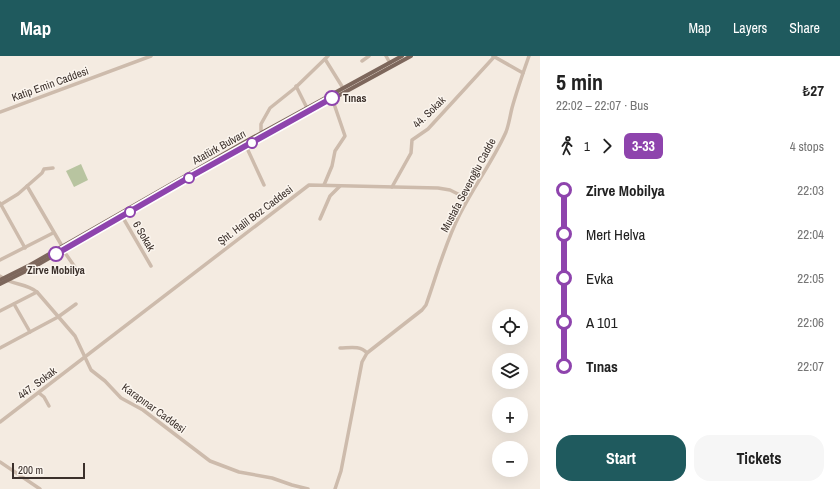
<!DOCTYPE html>
<html lang="en">
<head>
<meta charset="utf-8">
<style>
  :root { --surface:#fff; --page:#f6f6f6; --text:#222; --muted:#767676; --accent:#1f5a5e }
  body { margin:0; font-family:"Archivo Narrow",sans-serif; background:var(--page); color:var(--text); height:100vh; display:flex; flex-direction:column; font-size:15px; white-space:nowrap }
  * { box-sizing:border-box; margin:0 }
  p { font-size:13px; color:var(--muted) }
  .icon { flex:none; width:22px; height:22px; fill:none; stroke:currentColor; stroke-width:2; stroke-linecap:round; stroke-linejoin:round }
  .map { position:relative; flex:1; overflow:hidden }
  .details { display:flex; flex-direction:column; background:var(--surface); width:300px }
  .details>* { flex:none }
  .badge { padding:0 8px; border-radius:6px; font-size:14px; line-height:26px }
  .buttons { position:absolute; left:492px; top:253px; display:grid; gap:8px }
  .buttons a { display:grid; place-items:center; width:36px; height:36px; border-radius:50%; background:var(--surface); box-shadow:0 4px 16px #0002; font-size:20px }
  .scale { position:absolute; left:12px; bottom:10px; width:73px; box-sizing:border-box; padding-left:4px; border:2px solid #3b302b; border-top:0; font-size:11px; line-height:14px; white-space:nowrap; color:#3b302b; -webkit-text-stroke:3px #fbf5ee; paint-order:stroke }
  .map>.badge { position:absolute; translate:-50% -50%; box-shadow:0 0 0 2px #fff }
  .legs { display:flex; align-items:center; gap:6px; height:44px; padding:0 16px; font-size:13px }
  .legs p { margin-inline-start:auto }
  .head { display:flex; align-items:center; justify-content:space-between; height:68px; padding:0 16px }
  h1 { font-size:22px; font-weight:700; line-height:30px }
  .action { display:flex; gap:8px; margin-top:auto; padding:8px 16px }
  .action a { flex:1; height:46px; border-radius:16px; background:var(--accent); color:#fff; font-size:16px; font-weight:700; line-height:46px; text-align:center }
  .action a+a { background:var(--page); color:var(--text) }
  ul { padding:0 16px; list-style:none }
  li { display:flex; align-items:center; gap:14px; height:44px; font-size:15px }
  li i { display:grid; place-items:center; width:6px; height:100%; margin:0 5px; background:currentColor }
  li i::after { content:''; width:10px; height:10px; margin:-5px; border:3px solid; border-radius:50%; background:var(--surface) }
  li p { margin-inline-start:auto }
  li:first-child i { background:linear-gradient(#0000 50%,currentColor 0) }
  li:last-child i { background:linear-gradient(currentColor 50%,#0000 0) }
  header { display:flex; align-items:center; gap:24px; box-sizing:border-box; height:56px; padding:0 20px; background:var(--accent); color:#fff }
  header strong { font-size:19px }
  nav { display:flex; gap:22px; margin-inline-start:auto; font-size:14px }
  main { display:flex; flex:1; min-height:0 }
  .map>svg:first-child { display:block }
</style>
</head>
<body>
<header>
<strong>Map</strong>
<nav><a>Map</a><a>Layers</a><a>Share</a></nav>
</header>
<main>
<div class="map">
<svg width="540" height="433" viewBox="0 0 540 433">
  <rect width="100%" height="100%" fill="#f4ebe1"/>
  <path fill="#b8c4a0" d="M81 108 88 124 74 131 66 115Z"/>
  <g fill="none" stroke-linecap="round" stroke-linejoin="round">
    <g stroke="#cdbbac" stroke-width="3.5">
      <path d="M386 0 390 7"/>
      <path d="M493 0 523 17"/>
      <path d="M325 3 343 32"/>
      <path d="M362 5 369 0"/>
      <path d="M296 30 307 52"/>
      <path d="M0 56 151 0"/>
      <path d="M262 78 261 74V68L270 52 295 32 328 0"/>
      <path d="M246 90 264 129"/>
      <path d="M324 129 332 110 335 95 345 80 332 42"/>
      <path d="M27 130 62 190"/>
      <path d="M392 131 411 97 412 84 428 73 494 1"/>
      <path d="M0 147 25 192"/>
      <path d="M0 149 18 138 42 117 44 113 53 112"/>
      <path d="M122 160 151 210"/>
      <path d="M320 163 330 140 340 130"/>
      <path d="M63 194 77 214"/>
      <path d="M0 204 53 177"/>
      <path d="M0 220C11 229 26 227 37 236L75 280 91 314 105 325 121 342 143 354 210 405 239 416 272 422 292 429 308 433"/>
      <path d="M14 248 30 276"/>
      <path d="M0 255 37 236"/>
      <path d="M0 292 58 261 76 248"/>
      <path d="M340 292C349 292 360 289 367 297"/>
      <path d="M39 337 44 341 49 350"/>
      <path d="M0 366 309 129 438 132 450 134 468 143"/>
      <path d="M0 406 40 433"/>
      <path d="M335 433 341 415 362 306 367 297 422 254 426 249C437 218 445 187 460 158 474 130 493 105 506 76 509 68 510 60 512 52 517 34 523 17 529 0"/>
    </g>
    <g stroke="#7d675c" stroke-width="4">
      <path d="M0 224 30 209 243 87 402 0"/>
      <path d="M0 228 32 212 195 118 411 0"/>
    </g>
  </g>
  <g fill="none" stroke-linecap="round" stroke-linejoin="round">
    <defs>
      <path id="line-1" d="M56 198 195 118 332 42"/>
    </defs>
    <use href="#line-1" stroke="#fff" stroke-width="9"/>
    <use href="#line-1" stroke="#8e44ad" stroke-width="6"/>
  </g>
  <g fill="#fff" stroke="#8e44ad" stroke-width="2">
    <circle cx="332" cy="42" r="7"/>
    <circle cx="252" cy="87" r="5"/>
    <circle cx="189" cy="122" r="5"/>
    <circle cx="130" cy="156" r="5"/>
    <circle cx="56" cy="198" r="7"/>
  </g>
  <g text-anchor="middle" stroke-width="3" stroke-linejoin="round" paint-order="stroke">
    <g font-size="11" fill="#3b302b" stroke="#fbf5ee">
      <text transform="translate(50 28) rotate(-20)" y="4">Katip Emin Caddesi</text>
      <text transform="translate(429 56) rotate(-44)" y="4">44. Sokak</text>
      <text transform="translate(219 91) rotate(-29)" y="4">Atatürk Bulvarı</text>
      <text transform="translate(468 129) rotate(-62)" y="4">Mustafa Severoğlu Cadde</text>
      <text transform="translate(255 159) rotate(-37)" y="4">Şht. Halil Boz Caddesi</text>
      <text transform="translate(144 180) rotate(60)" y="4">6 Sokak</text>
      <text transform="translate(37 327) rotate(-37)" y="4">447. Sokak</text>
      <text transform="translate(154 352) rotate(36)" y="4">Karapınar Caddesi</text>
    </g>
    <g font-size="11" font-weight="bold" fill="#3b302b" stroke="#fbf5ee" text-anchor="start">
      <text x="343" y="46">Tınas</text>
      <text x="56" y="218" text-anchor="middle">Zirve Mobilya</text>
    </g>
  </g>
</svg>
<div class="buttons">
<a><svg class="icon" aria-label="locate" viewBox="0 0 24 24"><circle cx="12" cy="12" r="6"/><path d="M12 2v4M12 18v4M2 12h4M18 12h4"/></svg></a>
<a><svg class="icon" aria-label="layers" viewBox="0 0 24 24"><path d="M12 4l9 5-9 5-9-5zM3 14l9 5 9-5"/></svg></a>
<a>+</a>
<a>−</a>
</div>
<div class="scale">200 m</div>
</div>
<section class="details">
<div class="head"><div><h1>5 min</h1><p>22:02 – 22:07 · Bus</p></div><b>₺27</b></div>
<div class="legs"><svg class="icon" aria-label="walk" viewBox="0 0 24 24"><circle cx="13" cy="4" r="2"/><path d="M13 8l-2 6 4 7M11 14l-3 7M7 12l3-4h3l4 4"/></svg>1<svg class="icon" aria-label="forward" viewBox="0 0 24 24"><path d="M9 5l7 7-7 7"/></svg><b class="badge" style="background:#8e44ad;color:#fff">3-33</b><p>4 stops</p></div>
<ul>
<li><i style="color:#8e44ad"></i><b>Zirve Mobilya</b><p>22:03</p></li>
<li><i style="color:#8e44ad"></i><span>Mert Helva</span><p>22:04</p></li>
<li><i style="color:#8e44ad"></i><span>Evka</span><p>22:05</p></li>
<li><i style="color:#8e44ad"></i><span>A 101</span><p>22:06</p></li>
<li><i style="color:#8e44ad"></i><b>Tınas</b><p>22:07</p></li>
</ul>
<div class="action"><a>Start</a><a>Tickets</a></div>
</section>
</main>
</body>
</html>
